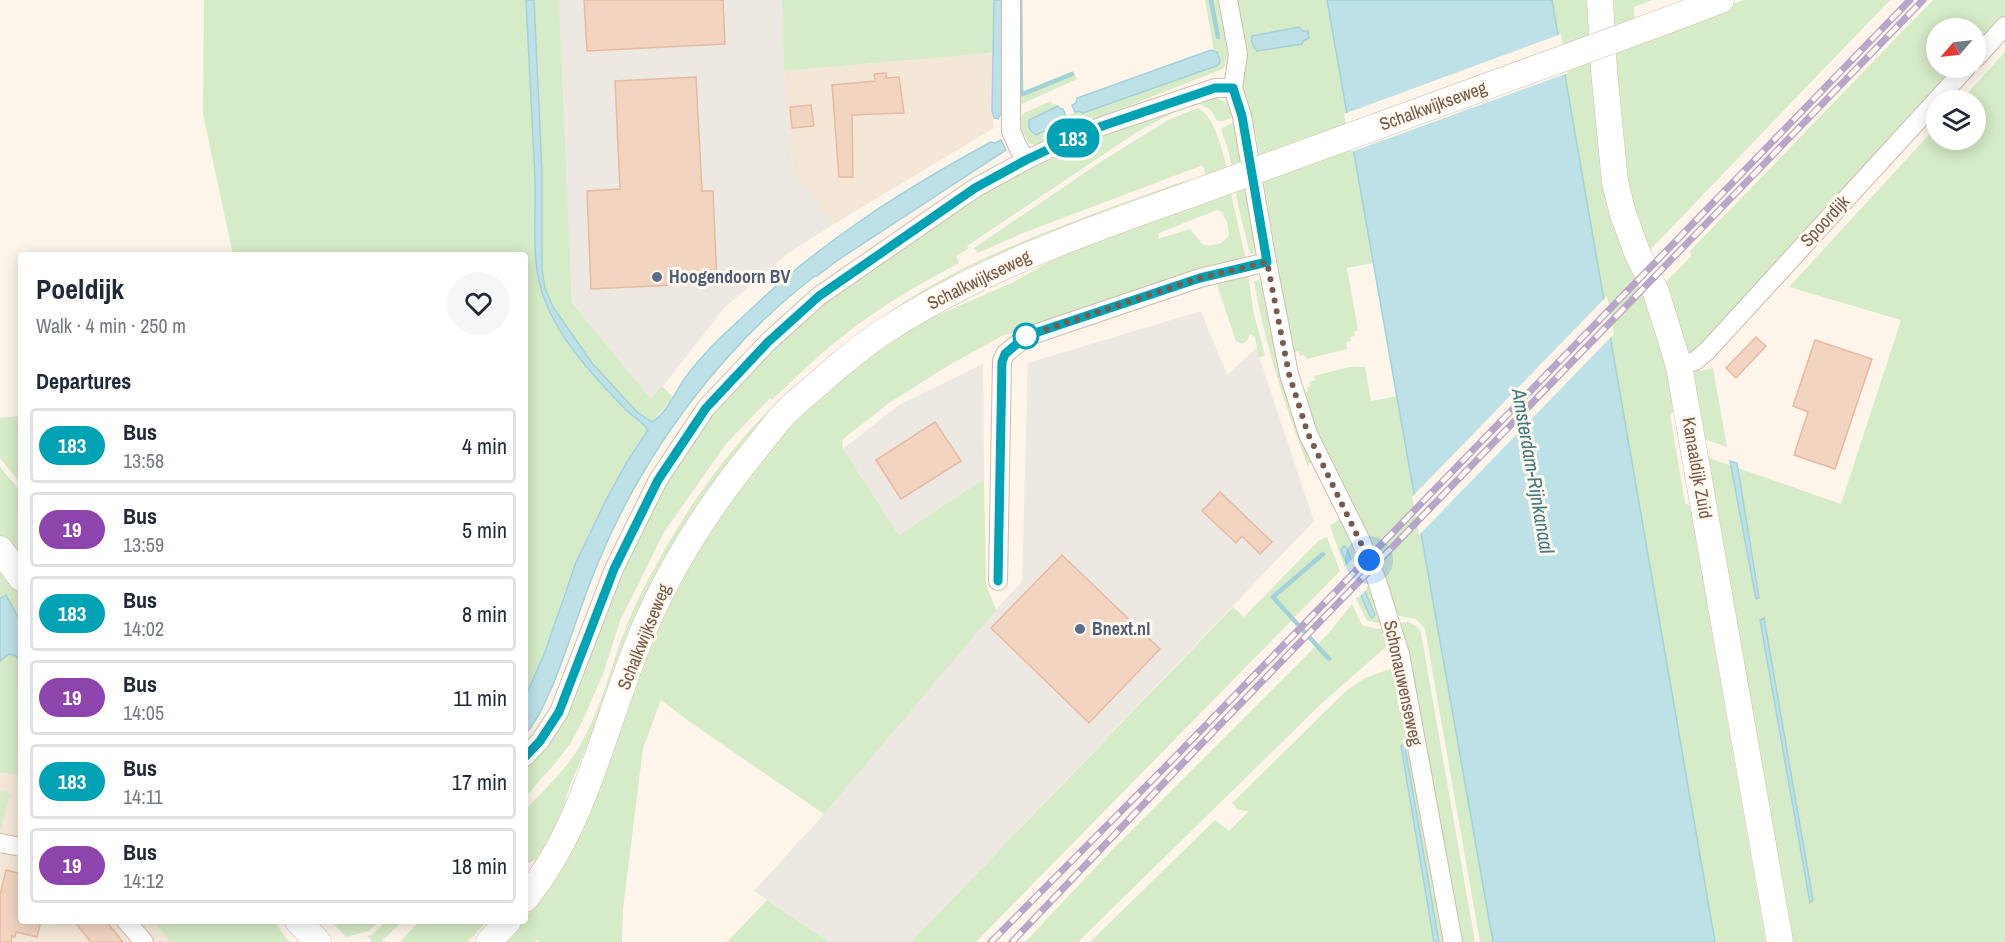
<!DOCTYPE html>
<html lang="en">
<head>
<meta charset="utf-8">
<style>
  :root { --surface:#fff; --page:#f6f6f7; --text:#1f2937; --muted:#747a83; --line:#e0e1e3 }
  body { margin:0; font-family:"Archivo Narrow",sans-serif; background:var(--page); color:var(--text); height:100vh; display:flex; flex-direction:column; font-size:22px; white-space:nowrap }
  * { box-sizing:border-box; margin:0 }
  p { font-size:20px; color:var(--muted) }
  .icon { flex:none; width:33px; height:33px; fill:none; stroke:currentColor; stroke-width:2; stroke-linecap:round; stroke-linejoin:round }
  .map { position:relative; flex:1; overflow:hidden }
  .sheet { position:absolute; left:18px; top:252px; width:510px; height:672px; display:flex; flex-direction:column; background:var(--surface); border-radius:6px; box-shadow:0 3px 15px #0003 }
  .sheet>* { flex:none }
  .badge { padding:0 12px; border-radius:20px; font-size:21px; line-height:39px }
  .needle { width:39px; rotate:242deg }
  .buttons { position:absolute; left:1926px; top:18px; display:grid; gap:12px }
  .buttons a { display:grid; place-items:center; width:60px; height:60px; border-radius:50%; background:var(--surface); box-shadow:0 3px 15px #0003; font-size:30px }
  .you { position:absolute; width:30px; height:30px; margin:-15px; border:4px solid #fff; border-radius:50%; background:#1a73e8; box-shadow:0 0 0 9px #1a73e833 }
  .map>.badge { position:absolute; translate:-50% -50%; box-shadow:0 0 0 3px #fff }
  h2 { padding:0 18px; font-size:22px; line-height:54px }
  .round { display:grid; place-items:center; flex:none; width:63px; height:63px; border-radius:32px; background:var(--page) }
  .headline { display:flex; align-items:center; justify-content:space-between; height:102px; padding:0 18px }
  h1 { font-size:28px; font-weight:800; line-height:45px }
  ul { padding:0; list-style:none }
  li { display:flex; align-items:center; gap:18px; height:75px; margin:0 12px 9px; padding:0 6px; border:3px solid var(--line); border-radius:6px }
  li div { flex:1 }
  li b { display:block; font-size:22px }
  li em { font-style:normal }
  li .badge { min-width:66px; font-weight:700; text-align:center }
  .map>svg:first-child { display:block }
</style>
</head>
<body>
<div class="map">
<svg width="2005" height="942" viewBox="0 0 2005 942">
  <rect width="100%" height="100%" fill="#fdf5ea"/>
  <g fill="#f4e7d8">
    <path d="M994 51 992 111 994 128 834 224 793 172 784 71 990 53Z"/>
    <path d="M0 577 21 604V921H268L271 942H0Z"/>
  </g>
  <g fill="#eee8e2">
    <path d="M559 0H782L784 71 793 172 834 224 790 252 725 307 652 400 572 303Z"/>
    <path d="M1201 311 1227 375 1256 348 1314 521 911 942H829L754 891 824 814 989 617 1022 582 1028 363Z"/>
    <path d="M983 364 984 479 899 535 843 449 899 405Z"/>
  </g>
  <g fill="#d6ebc7" fill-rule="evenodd">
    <path d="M204 0H526C529 59 532 119 535 178 537 229 527 273 554 320 572 354 599 381 625 409 632 416 643 422 648 430 620 472 595 517 575 564 557 608 547 655 525 698V255H233L203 114Z"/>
    <path d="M534 0H559L572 303 651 399 662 386 673 397 652 422 637 412 592 363 553 307 545 288 542 270V173Z"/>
    <path d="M782 0H997L996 49 990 53 784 71Z"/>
    <path d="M1014 0H1022L1023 91 1073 71 1077 79 1022 104 1018 103Z"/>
    <path d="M1205 0H1221L1230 48 1223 69 1076 126 1042 143 1035 145 1029 143 1022 131 1020 119 1024 113 1051 101 1053 105 1056 104 1057 106 1029 120 1064 117 1217 52 1214 51Z"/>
    <path d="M1235 0H1327L1374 263 1347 268 1358 330 1354 332 1355 336 1350 337 1351 341 1346 342 1347 349 1306 359 1304 355 1300 356 1299 351 1292 353 1257 140 1242 81ZM1299 27 1309 38 1302 41H1252V36L1254 35Z"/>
    <path d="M1552 0H1592L1651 304 1679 405 1670 415 1685 503 1697 511 1710 585 1711 627 1766 942H1715Z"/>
    <path d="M1606 0H1653L1634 7 1635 39 1744 0H1890L1646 254 1623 174Z"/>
    <path d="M1933 0H2005V17L1976 49V28H1936V68H1958L1711 341 1692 354 1684 351 1662 286 1691 256 1690 251Z"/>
    <path d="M2005 52V942H1790L1701 455 1841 504 1901 320 1789 287 1936 127V140H1976V100H1961Z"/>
    <path d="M1213 97 1226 102 1236 116 1223 121H1217L1211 110 1197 103Z"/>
    <path d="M1189 104 1137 132 967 246 968 249 956 256 959 263C923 282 888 302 856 326 826 348 799 374 772 400L770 398 726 444 664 532 620 621 603 674 583 720 570 744 552 767 525 797V768L545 748 573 704 624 562 645 521 676 466 710 418 749 371 815 310 889 255 1025 166Z"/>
    <path d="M1198 108C1222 120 1229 185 1235 211 1238 228 1243 244 1246 261L1065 315 1002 336 951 364 889 403 842 440 843 449 899 535 984 479 986 584 996 610 824 814 690 722 661 700 643 748 623 909 622 942H538V940L535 942H506L523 921H525V918L552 882 650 635 710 522 791 424 826 391 869 357 915 325 1014 282 1071 249 1212 200 1203 165 1023 233 978 253 974 248 1099 163 1168 120ZM1217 210 1222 212 1227 222 1229 235C1223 245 1214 246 1203 245L1190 229 1158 239 1159 233Z"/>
    <path d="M1237 120 1259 248 1254 249 1255 253 1250 254 1238 205 1229 153 1221 129Z"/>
    <path d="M1184 181 1186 187 987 259 960 272 911 304 766 424 590 739 568 790 562 817 539 859 525 864V810C543 791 564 772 578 749 601 710 611 666 627 624 636 603 647 580 659 560 693 497 737 438 790 390 795 384 803 381 809 375 864 326 919 288 987 257 1051 228 1118 205 1184 181Z"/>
    <path d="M1248 274 1254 315 1265 355 1259 358C1256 350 1258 341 1253 335L1250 334 1247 341 1242 344 1236 341 1217 285 1219 277Z"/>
    <path d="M1259 280 1260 284 1265 283 1277 362 1288 405 1311 462 1308 467C1285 406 1265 345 1254 281Z"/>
    <path d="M1349 367H1365L1371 401 1398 396 1493 942H1480L1425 629 1416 619 1399 616 1368 539 1313 421 1305 392 1308 391 1307 387 1311 386 1310 382 1315 380 1314 376Z"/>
    <path d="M1698 367 1701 371 1713 368 1727 447 1698 437 1687 383Z"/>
    <path d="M21 416V484L0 458V418Z"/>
    <path d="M0 467 21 492V569L0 540Z"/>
    <path d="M1341 518 1359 554 1345 568 1330 526Z"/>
    <path d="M1327 537 1340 571 976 942H911L1233 607 1244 617 1318 541Z"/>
    <path d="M0 565 21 595V623L13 606 5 595 0 599Z"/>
    <path d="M1371 583 1385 622 1379 623 1367 621 1356 598Z"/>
    <path d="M1352 604 1362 625 1377 629 1387 628 1390 638 1386 647 1323 702 1078 942H1025L1113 849 1328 634Z"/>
    <path d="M1408 622 1418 627 1421 633 1475 942H1460L1410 657 1401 623Z"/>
    <path d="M9 654 16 656 21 663V775L0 772V661Z"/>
    <path d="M1390 669 1397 672 1446 942H1439L1403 745 1401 746 1434 942H1090L1215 820 1229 831 1249 811 1238 810 1232 803 1346 691 1365 678Z"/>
    <path d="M0 791 8 792 10 795 0 832Z"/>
    <path d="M767 900 829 942H727Z"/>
    <path d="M153 921H274L289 942H171Z"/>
    <path d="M331 921H380L369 931 346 937Z"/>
    <path d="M386 921H402L381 942H373L367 936 372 935Z"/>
    <path d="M420 921H487L468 942H400Z"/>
  </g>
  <g fill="#bde1e7" stroke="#a3d1d9" stroke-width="1.5">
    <path d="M526 0H534L542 173V270L545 288 553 307 592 363 637 412 652 422C667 413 675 392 685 378 702 354 726 332 748 312 819 243 904 189 991 142L995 143 1001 140 1006 150 838 260 817 276H815C721 348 643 453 598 563 581 603 569 646 552 687 545 702 537 722 525 734V698L545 652 576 562 606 500 627 462 648 430C643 422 632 416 625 409 599 381 572 354 554 320 527 273 537 229 535 178 532 118 529 59 526 0Z"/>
    <path d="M994 0H1005L1002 111 998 119 994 118 992 111Z"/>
    <path d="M1327 0H1552L1715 942H1493Z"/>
    <path d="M1299 27 1303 31H1308L1309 38 1303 41 1302 44 1257 51C1253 46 1251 43 1252 36Z"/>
    <path d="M1211 50 1217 52 1220 60 1219 64 1216 66 1083 113 1079 111 1075 112 1072 105 1076 103 1077 98Z"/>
    <path d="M1058 106 1061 109H1063L1066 116 1064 122 1036 135C1030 131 1028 128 1029 120Z"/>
    <path d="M1730 461 1737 463 1759 598 1756 599Z"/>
    <path d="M1344 546 1346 547 1375 615 1372 618 1370 616 1341 550Z"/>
    <path d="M6 595 21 623V663L16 656 9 654 0 661V599Z"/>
    <path d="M1764 618 1813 900 1810 903 1760 620Z"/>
    <path d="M1403 745 1405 747 1439 942H1434L1401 746Z"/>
  </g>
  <g fill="#fdf5ea">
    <path d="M1561 34 1568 73 1351 152 1344 114Z"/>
    <path d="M1607 296 1614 334 1419 535 1412 497Z"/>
    <path d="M1354 557 1367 589 1358 598 1345 567Z"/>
  </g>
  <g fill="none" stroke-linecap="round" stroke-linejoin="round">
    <g stroke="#a3d1d9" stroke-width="4.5">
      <path d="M1020 0 1021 93 1023 94 1072 74"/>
      <path d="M1211 0 1218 37"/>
      <path d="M1323 554 1273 597 1329 659"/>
    </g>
  </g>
  <g fill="#f2d4c1" stroke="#e5baa1" stroke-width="1.5">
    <path d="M584 0H723L725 44 587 51Z"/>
    <path d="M886 73V78L899 77 904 113 852 115 853 177H839L832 85 875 81 874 74Z"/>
    <path d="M696 77 702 191H713L717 283 591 289 587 191 620 189 615 81Z"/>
    <path d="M811 105 814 126 792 128 790 107Z"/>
    <path d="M1756 337 1766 346 1736 378 1726 368Z"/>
    <path d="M1815 340 1872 359 1835 469 1794 455 1808 412 1793 406Z"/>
    <path d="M935 422 961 461 901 499 876 460Z"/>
    <path d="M1220 492 1272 542 1260 554 1242 536 1236 543 1202 511Z"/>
    <path d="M1062 555 1160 649 1089 723 991 628Z"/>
    <path d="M6 870 21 874V911L19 921H41L37 937 16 932 15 937 12 936 11 942H0V895Z"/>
    <path d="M74 921H106L123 942H91Z"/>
  </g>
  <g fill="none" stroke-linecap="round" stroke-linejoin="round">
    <defs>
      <g id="street">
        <path d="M1011 0V131L1018 147 1026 160"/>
        <path d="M1228 0 1238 54 1233 88 1242 116 1267 262 1289 374 1308 434 1360 539 1377 581 1400 654 1453 942"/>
        <path d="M1976 58 2005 26"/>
        <path d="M1679 366 1695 361 1707 351 1966 68"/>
        <path d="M998 581 1002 361 1005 354 1026 337 1200 278 1267 262"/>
        <path d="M525 757 540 741 559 712 614 569 658 480 706 408 768 342 819 296 975 188 1026 160 1066 141 1105 125 1215 88H1233"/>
        <path d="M0 843 21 847"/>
        <path d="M126 921 144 942"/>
      </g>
      <g id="secondary">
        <path d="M1600 0 1604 70 1615 182 1623 214 1637 252 1656 292 1679 366 1780 942"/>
        <path d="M1652 26 1721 0"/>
        <path d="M0 549 21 578"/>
        <path d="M525 899C588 821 605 719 644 629 672 563 709 506 754 451 764 439 773 426 783 415 797 400 814 388 829 374 847 359 866 342 886 330 981 269 1083 232 1189 195"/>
        <path d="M298 921 318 942"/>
        <path d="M489 942 508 921"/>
      </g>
    </defs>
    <use href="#street" stroke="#cfbdae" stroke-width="20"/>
    <use href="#secondary" stroke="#d5bfae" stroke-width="27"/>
    <use href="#street" stroke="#fff" stroke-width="18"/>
    <use href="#secondary" stroke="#fff" stroke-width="26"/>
    <defs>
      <g id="rail">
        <path d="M991 942 1174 758 1910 0"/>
        <path d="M1012 942 1182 764 1923 0"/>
      </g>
    </defs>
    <use href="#rail" stroke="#b8a6c8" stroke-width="7"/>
    <use href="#rail" stroke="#fff9f0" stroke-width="4.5" stroke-dasharray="14" stroke-linecap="butt"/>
    <defs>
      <path id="secondary-bridge" d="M1189 195 1652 26"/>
    </defs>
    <use href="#secondary-bridge" stroke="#d5bfae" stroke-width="27" stroke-linecap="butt"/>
    <use href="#secondary-bridge" stroke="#fff" stroke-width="26"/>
  </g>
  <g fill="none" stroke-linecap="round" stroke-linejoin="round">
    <defs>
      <path id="line" d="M525 757 540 741 559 712 614 569 658 480 706 408 768 342 819 296 975 188 1026 160 1066 141 1105 125 1215 88H1233L1242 116 1267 262 1200 278 1026 336 1005 354 1002 362 998 581"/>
    </defs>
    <use href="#line" stroke="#fff" stroke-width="14"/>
    <use href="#line" stroke="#00a3b4" stroke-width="9"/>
    <path stroke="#785b4c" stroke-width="6" stroke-dasharray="0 10.8" d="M1026 336 1200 278 1267 262 1289 374 1308 434 1369 560"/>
  </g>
  <g fill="#5c6f8a" stroke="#fff9f0" stroke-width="2">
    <circle cx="657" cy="277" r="6"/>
    <circle cx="1080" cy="629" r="6"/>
  </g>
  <circle fill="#fff" stroke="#00a3b4" stroke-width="3" cx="1026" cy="336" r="12"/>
  <g text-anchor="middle" stroke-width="6" stroke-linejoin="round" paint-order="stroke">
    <g font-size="18" fill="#785b4c" stroke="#fff9f0">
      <text transform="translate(1433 106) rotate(-20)" y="6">Schalkwijkseweg</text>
      <text transform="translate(1825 221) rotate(-47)" y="6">Spoordijk</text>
      <text transform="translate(979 280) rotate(-26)" y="6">Schalkwijkseweg</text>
      <text transform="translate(1697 468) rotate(80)" y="6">Kanaaldijk Zuid</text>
      <text transform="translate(644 637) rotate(-68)" y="6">Schalkwijkseweg</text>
      <text transform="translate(1403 683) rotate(78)" y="6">Schonauwenseweg</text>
    </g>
    <g font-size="18" font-weight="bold" fill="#4e5e75" stroke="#fff9f0" text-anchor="start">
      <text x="669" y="283">Hoogendoorn BV</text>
      <text x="1092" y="635">Bnext.nl</text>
    </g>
    <g font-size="20" font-style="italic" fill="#437a84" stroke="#fff9f0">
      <text transform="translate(1533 471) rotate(80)" y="7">Amsterdam-Rijnkanaal</text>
    </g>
  </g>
</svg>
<div class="buttons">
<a><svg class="needle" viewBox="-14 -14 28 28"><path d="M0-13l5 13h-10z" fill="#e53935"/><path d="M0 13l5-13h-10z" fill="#747a83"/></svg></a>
<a><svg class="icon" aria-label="layers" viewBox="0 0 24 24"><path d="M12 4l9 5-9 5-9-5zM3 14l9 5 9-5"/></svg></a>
</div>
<div class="you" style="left:1369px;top:560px"></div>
<b class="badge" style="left:1073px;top:138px;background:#00a3b4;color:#fff">183</b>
<section class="sheet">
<div class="headline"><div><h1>Poeldijk</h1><p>Walk · 4 min · 250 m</p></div><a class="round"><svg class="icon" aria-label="heart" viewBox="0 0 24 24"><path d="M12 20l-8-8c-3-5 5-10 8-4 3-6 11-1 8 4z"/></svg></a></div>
<h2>Departures</h2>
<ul>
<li><span class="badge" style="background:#00a3b4;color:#fff">183</span><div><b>Bus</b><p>13:58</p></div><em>4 min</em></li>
<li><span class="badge" style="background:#8e44ad;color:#fff">19</span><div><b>Bus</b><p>13:59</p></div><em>5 min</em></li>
<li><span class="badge" style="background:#00a3b4;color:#fff">183</span><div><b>Bus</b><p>14:02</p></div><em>8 min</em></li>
<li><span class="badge" style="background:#8e44ad;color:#fff">19</span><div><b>Bus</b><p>14:05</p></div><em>11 min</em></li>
<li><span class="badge" style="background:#00a3b4;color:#fff">183</span><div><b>Bus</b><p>14:11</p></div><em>17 min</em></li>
<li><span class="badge" style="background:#8e44ad;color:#fff">19</span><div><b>Bus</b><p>14:12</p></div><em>18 min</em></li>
</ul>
</section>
</div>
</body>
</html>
